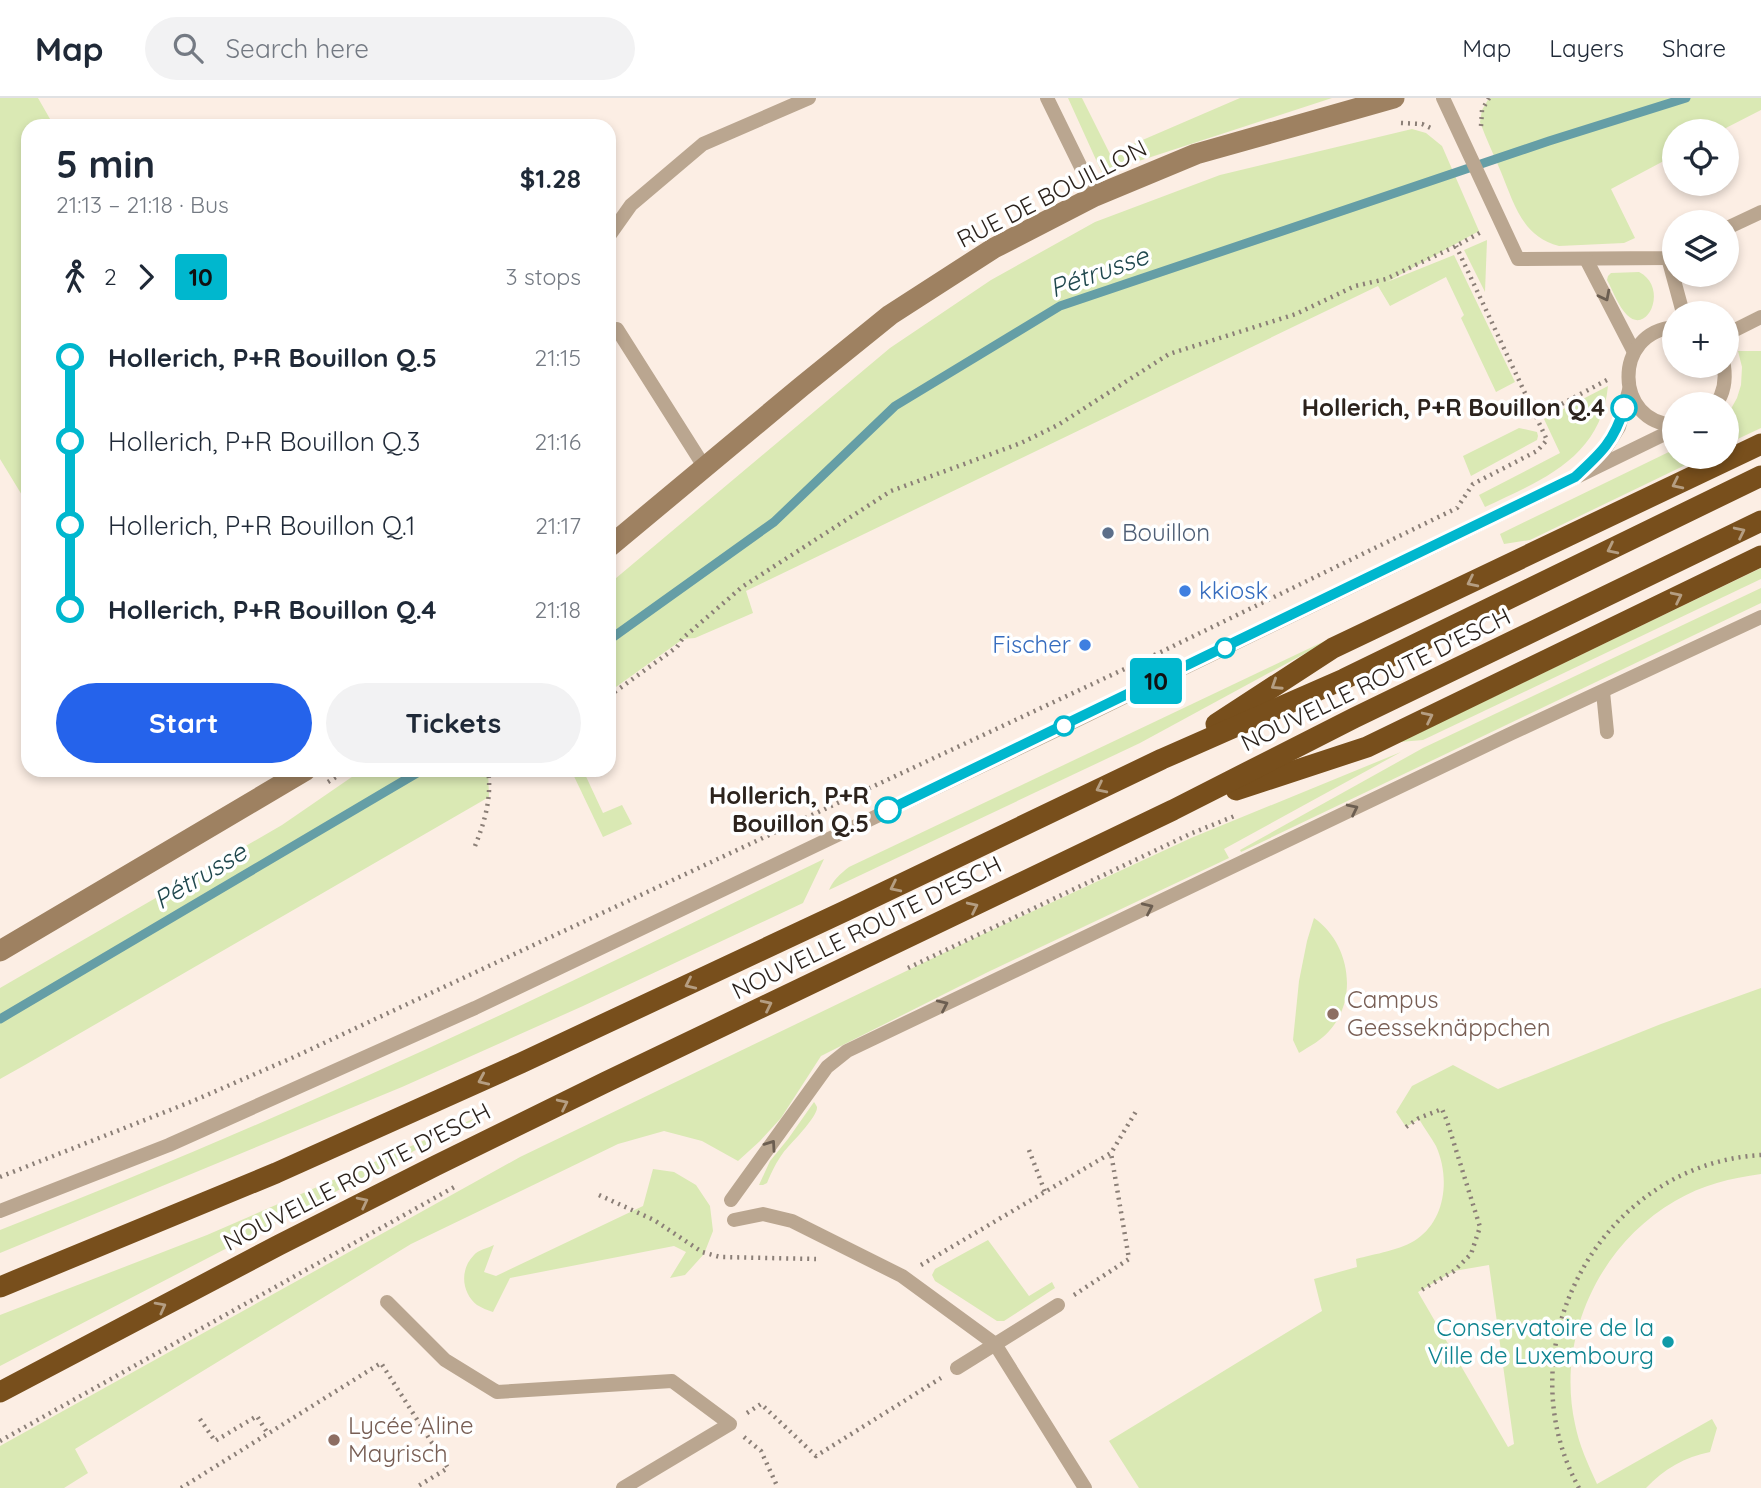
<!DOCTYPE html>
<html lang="en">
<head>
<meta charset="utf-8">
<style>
  :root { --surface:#fff; --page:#f2f2f3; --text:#1f2937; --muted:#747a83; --line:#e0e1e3; --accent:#2563eb }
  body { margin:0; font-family:Quicksand,sans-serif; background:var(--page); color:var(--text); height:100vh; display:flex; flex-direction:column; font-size:26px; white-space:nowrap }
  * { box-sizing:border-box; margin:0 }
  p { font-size:23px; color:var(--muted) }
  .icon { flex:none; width:38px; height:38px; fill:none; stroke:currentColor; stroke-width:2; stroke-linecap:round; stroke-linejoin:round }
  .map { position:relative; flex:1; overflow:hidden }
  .side { position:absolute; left:21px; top:21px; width:595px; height:658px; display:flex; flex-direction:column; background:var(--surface); border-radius:21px; box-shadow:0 4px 10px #0003 }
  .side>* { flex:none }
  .badge { padding:0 14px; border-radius:5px; font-size:24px; line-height:46px }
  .tools { position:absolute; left:1662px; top:21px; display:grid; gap:14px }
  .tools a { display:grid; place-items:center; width:77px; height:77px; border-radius:50%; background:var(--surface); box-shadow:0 4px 10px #0003; font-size:35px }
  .map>.badge { position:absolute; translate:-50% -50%; box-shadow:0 0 0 4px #fff }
  .legs { display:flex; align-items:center; gap:10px; height:77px; padding:0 35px; font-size:23px }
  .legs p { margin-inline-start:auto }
  .headline { display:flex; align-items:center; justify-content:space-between; height:119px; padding:0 35px }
  h1 { font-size:38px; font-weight:700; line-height:52px }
  .button { display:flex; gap:14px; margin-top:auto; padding:14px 35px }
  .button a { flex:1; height:80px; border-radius:42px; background:var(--accent); color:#fff; font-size:28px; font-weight:700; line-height:80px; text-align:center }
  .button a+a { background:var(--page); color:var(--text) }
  ul { padding:0 35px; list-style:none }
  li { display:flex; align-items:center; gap:24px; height:84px; font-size:26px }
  li i { display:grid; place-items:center; width:10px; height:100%; margin:0 9px; background:currentColor }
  li i::after { content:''; width:18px; height:18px; margin:-9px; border:5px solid; border-radius:50%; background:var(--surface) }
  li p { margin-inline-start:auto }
  li:first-child i { background:linear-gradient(#0000 50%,currentColor 0) }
  li:last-child i { background:linear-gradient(currentColor 50%,#0000 0) }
  header { display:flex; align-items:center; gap:42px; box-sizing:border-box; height:98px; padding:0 35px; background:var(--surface); border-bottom:2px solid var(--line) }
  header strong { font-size:33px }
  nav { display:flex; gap:38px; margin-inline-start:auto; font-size:24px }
  .search { width:490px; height:63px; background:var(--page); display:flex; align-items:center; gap:18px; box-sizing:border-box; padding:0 24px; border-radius:38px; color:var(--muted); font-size:26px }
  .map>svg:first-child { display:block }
</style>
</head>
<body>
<header>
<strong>Map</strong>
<div class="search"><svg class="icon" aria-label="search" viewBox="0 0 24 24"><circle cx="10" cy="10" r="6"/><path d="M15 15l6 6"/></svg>Search here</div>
<nav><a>Map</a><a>Layers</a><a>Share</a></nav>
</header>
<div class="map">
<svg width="1761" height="1390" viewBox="0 0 1761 1390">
  <rect width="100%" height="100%" fill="#fceee4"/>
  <g fill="#dae9b4" fill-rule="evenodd">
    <path d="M0 0H38L54 28H28V407L0 361Z"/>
    <path d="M1068 0H1082L1110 56 1240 0H1332L1102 75Z"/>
    <path d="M1489 0H1761V12L1720 33H1675V57L1611 91 1635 140 1624 145 1559 148C1522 139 1514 105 1501 74 1494 57 1486 41 1480 24L1482 12Z"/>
    <path d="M1412 31 1426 35 1442 48 1479 133 1387 184 1454 157 1515 284 1496 294 1461 220 1464 217 1446 179 1390 208 1378 188 746 493 753 515 695 540 683 541 609 594V486L890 250 991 182 1095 124 1220 77Z"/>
    <path d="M1487 142 1485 194 1464 152Z"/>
    <path d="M1639 174C1669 189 1648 238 1627 217 1618 208 1613 193 1607 182L1608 178 1611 175Z"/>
    <path d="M1738 253H1761V330L1727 346V318L1737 300 1741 287 1742 269Z"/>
    <path d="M1608 288C1601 360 1542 382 1485 409L1479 397 1560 355 1544 321Z"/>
    <path d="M1519 330 1537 334 1538 338 1537 342 1471 378 1463 358Z"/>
    <path d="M1675 351V359H1702L1530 442 1504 446 1500 436Z"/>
    <path d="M1761 470V481L1423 642 1400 644Z"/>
    <path d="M1761 490V505L1241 754 1240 752 1423 650Z"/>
    <path d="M1350 531 1140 645 829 792C833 782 840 776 849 769Z"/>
    <path d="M1401 654 1224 751 1229 760 988 874 821 958 781 1020 760 1043 738 1063 702 1043 664 1033 618 1046 411 1146 75 1351 88 1375 64 1390H0V1348L520 1059 979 838 1191 740Z"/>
    <path d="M362 672H488L489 699 25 967 0 981V890L282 727Z"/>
    <path d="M571 672H583L603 715 622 707 632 726 603 739Z"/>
    <path d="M824 761 803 805 583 908 402 989 0 1155V1132C163 1069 323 999 481 926 596 873 710 816 824 761Z"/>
    <path d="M1314 820C1349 844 1359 899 1330 932 1322 942 1310 948 1299 955L1293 942 1299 883 1307 843Z"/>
    <path d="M1761 890V1076C1731 1080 1702 1087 1675 1103 1599 1147 1556 1240 1575 1326 1579 1347 1588 1366 1597 1386L1712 1321 1717 1330 1710 1354C1685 1359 1664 1371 1646 1390H1139L1109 1343 1322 1213 1314 1181 1357 1169 1356 1161C1374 1156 1402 1152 1417 1141 1446 1121 1450 1079 1436 1048 1431 1039 1424 1030 1419 1021L1406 1029 1396 1014 1412 988 1453 967 1498 991 1661 926ZM1489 1167 1514 1346 1508 1349 1418 1194 1454 1173Z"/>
    <path d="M814 1004C815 1005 816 1007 817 1009 818 1019 790 1046 783 1055 777 1063 771 1075 767 1085L763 1087H759L770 1063 788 1041Z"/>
    <path d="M489 1014 0 1268V1217L207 1137Z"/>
    <path d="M653 1071 674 1074 696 1087 710 1108 713 1133 704 1156 685 1177 670 1180 686 1154 674 1148 510 1180 493 1214C487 1212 482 1210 477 1207 462 1195 459 1172 474 1157 478 1152 488 1150 494 1147L484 1174 496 1178 643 1108Z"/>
    <path d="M988 1142 1029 1198 1052 1184 1055 1190 1004 1223H997L935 1183 932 1177 935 1171Z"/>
  </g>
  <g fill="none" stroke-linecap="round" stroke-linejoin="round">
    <g stroke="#659ea6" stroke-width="9">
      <path d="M609 542 774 424 895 308 1060 208 1549 43 1686 0"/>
      <path d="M0 921 422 672"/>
    </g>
    <g stroke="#8b7f77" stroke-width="4.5" stroke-dasharray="2 5" stroke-linecap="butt">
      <path d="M1401 25 1422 26 1433 31"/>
      <path d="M1481 28 1482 12 1489 0"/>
      <path d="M1537 319 1607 282"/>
      <path d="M609 598 677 549 683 540 742 489 891 393 1021 345 1058 327 1169 256 1296 216 1355 188 1386 181 1456 148 1483 133"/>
      <path d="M328 684 347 672"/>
      <path d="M475 748C485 723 492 699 488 672"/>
      <path d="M908 870 1190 736 1237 717"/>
      <path d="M1406 1029 1419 1020 1442 1011 1447 1023 1480 1129 1471 1156 1454 1173 1418 1194"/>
      <path d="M1029 1052 1045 1094"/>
      <path d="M0 1079 193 1003 294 959 1163 553 1457 410 1473 386 1537 353 1547 342 1456 148"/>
      <path d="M599 1097 654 1122 702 1154 720 1159 816 1161"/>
      <path d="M921 1167 1111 1055 1138 1010"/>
      <path d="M1074 1197 1129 1161 1111 1055"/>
      <path d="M747 1315 761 1306 816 1358 941 1280"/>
      <path d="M200 1321 215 1343 257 1318 268 1336"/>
      <path d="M744 1339 761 1353 778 1390"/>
      <path d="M0 1343 456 1088"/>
      <path d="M181 1390 381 1265 448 1370 415 1390"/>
      <path d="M1579 1390C1502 1250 1600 1066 1761 1057"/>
    </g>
    <g stroke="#baa690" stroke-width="14">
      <path d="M1047 0 1095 98"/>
      <path d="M1443 0 1518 161 1668 160 1675 156"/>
      <path d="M1727 130 1761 114"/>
      <path d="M609 138 631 107 703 46 809 0"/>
      <path d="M1668 160 1683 215"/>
      <path d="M1586 161 1634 254"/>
      <path d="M1675 229C1612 234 1614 325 1675 327"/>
      <path d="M609 236 617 231 705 370"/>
      <path d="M1727 236 1761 219"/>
      <path d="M1716 306C1724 295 1726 282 1724 268"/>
      <path d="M1587 368 1604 353 1619 329 1629 292"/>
      <path d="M1603 594 1607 634"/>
      <path d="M731 1102 827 969 847 953 1510 636 1761 519"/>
      <path d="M0 1113 169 1047 475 910 1057 632 1675 331"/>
      <path d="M734 1122 763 1116 792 1123 902 1178 995 1246 1085 1390"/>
      <path d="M387 1204 445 1262 497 1294 672 1283 730 1326 623 1390"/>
      <path d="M957 1270 1058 1207"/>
    </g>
    <g stroke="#9e8161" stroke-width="21">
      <path d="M609 449 801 289 890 217 994 150 1095 98 1196 56 1394 0"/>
      <path d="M0 853 306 672"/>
    </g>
    <g stroke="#784f1c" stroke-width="21">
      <path d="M1216 626 1333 550 1761 346"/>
      <path d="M1236 692 1367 649 1761 458"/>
      <path d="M0 1189 276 1075 521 965 845 813 1162 661 1344 581 1761 378"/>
      <path d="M0 1294 279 1147 435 1068 606 984 1173 712 1354 620 1761 423"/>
    </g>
  </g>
  <defs><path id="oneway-chevron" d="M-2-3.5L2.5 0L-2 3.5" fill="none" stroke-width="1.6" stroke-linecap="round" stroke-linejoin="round" transform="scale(1.75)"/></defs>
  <g stroke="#6c5e51">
    <use href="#oneway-chevron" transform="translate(1605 198) rotate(63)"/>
    <use href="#oneway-chevron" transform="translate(1353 711) rotate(-26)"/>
    <use href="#oneway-chevron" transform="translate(1148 810) rotate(-25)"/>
    <use href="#oneway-chevron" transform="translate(943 907) rotate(-25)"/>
    <use href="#oneway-chevron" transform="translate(771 1047) rotate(-55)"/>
  </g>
  <g stroke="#b59e82">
    <use href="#oneway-chevron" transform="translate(1677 386) rotate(154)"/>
    <use href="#oneway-chevron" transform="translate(1740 434) rotate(-26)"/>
    <use href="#oneway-chevron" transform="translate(1612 451) rotate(154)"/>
    <use href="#oneway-chevron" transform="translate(1472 484) rotate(154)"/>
    <use href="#oneway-chevron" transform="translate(1677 499) rotate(-26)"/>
    <use href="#oneway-chevron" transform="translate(1276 587) rotate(147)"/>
    <use href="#oneway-chevron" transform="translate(1428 619) rotate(-26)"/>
    <use href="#oneway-chevron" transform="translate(1101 690) rotate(154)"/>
    <use href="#oneway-chevron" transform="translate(895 789) rotate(154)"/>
    <use href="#oneway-chevron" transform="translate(973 809) rotate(-26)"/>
    <use href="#oneway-chevron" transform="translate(690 886) rotate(155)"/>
    <use href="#oneway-chevron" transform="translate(767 907) rotate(-26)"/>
    <use href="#oneway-chevron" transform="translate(483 982) rotate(156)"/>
    <use href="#oneway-chevron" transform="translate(563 1006) rotate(-26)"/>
    <use href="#oneway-chevron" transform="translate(363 1104) rotate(-27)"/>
    <use href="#oneway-chevron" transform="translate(161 1209) rotate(-28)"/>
  </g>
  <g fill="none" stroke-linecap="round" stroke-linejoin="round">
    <defs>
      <path id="line-1" d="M888 712 1575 379C1600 356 1614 344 1624 310"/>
    </defs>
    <use href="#line-1" stroke="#fff" stroke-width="16"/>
    <use href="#line-1" stroke="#00b7ce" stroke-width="10"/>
  </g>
  <g fill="#fff" stroke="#00b7ce" stroke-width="3.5">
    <circle cx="1624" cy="310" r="12"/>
    <circle cx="1225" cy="550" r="9"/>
    <circle cx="1064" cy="628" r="9"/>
    <circle cx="888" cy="712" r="12"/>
  </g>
  <circle fill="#5c6f8a" stroke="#fff" stroke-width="2.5" cx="1108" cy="435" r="7"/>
  <g fill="#3f7fe0" stroke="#fff" stroke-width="2.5">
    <circle cx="1185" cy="493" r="7"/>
    <circle cx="1085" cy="547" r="7"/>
  </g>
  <g fill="#8d6e63" stroke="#fff" stroke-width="2.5">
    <circle cx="1333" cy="916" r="7"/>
    <circle cx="334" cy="1342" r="7"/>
  </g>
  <circle fill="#0f9aa8" stroke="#fff" stroke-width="2.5" cx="1668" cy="1244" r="7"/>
  <g text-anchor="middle" stroke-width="7" stroke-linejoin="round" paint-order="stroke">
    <g font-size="24" fill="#2c231d" stroke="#fff">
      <text transform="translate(1052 96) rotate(-27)" y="8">RUE DE BOUILLON</text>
      <text transform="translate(1376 582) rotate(-26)" y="8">NOUVELLE ROUTE D'ESCH</text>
      <text transform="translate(867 830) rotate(-26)" y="8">NOUVELLE ROUTE D'ESCH</text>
      <text transform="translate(357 1079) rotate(-27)" y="8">NOUVELLE ROUTE D'ESCH</text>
    </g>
    <g font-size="24" font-weight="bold" fill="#2c231d" stroke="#fff" text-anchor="end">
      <text x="1605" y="318">Hollerich, P+R Bouillon Q.4</text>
      <text x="869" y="706">Hollerich, P+R<tspan x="869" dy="28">Bouillon Q.5</tspan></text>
    </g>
    <g font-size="24" fill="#4e5e75" stroke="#fff" text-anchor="start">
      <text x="1122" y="443">Bouillon</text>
    </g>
    <g font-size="24" fill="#366cbe" stroke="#fff" text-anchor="start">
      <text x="1199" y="501">kkiosk</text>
      <text x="1071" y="555" text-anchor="end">Fischer</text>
    </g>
    <g font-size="24" fill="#785e54" stroke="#fff" text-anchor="start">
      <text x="1347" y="910">Campus<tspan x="1347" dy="28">Geesseknäppchen</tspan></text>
      <text x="348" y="1336">Lycée Aline<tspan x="348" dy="28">Mayrisch</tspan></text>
    </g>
    <g font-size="24" fill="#0d838f" stroke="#fff" text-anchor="end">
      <text x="1654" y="1238">Conservatoire de la<tspan x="1654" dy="28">Ville de Luxembourg</tspan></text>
    </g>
    <g font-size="26" font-style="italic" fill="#20484e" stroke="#fff">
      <text transform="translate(1099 174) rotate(-20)" y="9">Pétrusse</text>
      <text transform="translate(200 778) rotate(-31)" y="9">Pétrusse</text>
    </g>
  </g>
</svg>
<div class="tools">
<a><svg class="icon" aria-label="locate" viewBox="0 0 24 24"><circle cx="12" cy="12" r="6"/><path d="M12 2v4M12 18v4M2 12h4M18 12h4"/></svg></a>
<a><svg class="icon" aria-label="layers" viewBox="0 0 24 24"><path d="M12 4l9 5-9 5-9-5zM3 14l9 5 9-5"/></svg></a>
<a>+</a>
<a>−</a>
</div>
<b class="badge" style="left:1156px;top:583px;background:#00b7ce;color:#111">10</b>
<section class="side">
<div class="headline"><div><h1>5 min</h1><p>21:13 – 21:18 · Bus</p></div><b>$1.28</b></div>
<div class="legs"><svg class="icon" aria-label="walk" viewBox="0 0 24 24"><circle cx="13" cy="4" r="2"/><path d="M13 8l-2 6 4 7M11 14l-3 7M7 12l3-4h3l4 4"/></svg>2<svg class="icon" aria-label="forward" viewBox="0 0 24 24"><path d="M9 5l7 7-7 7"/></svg><b class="badge" style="background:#00b7ce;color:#111">10</b><p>3 stops</p></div>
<ul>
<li><i style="color:#00b7ce"></i><b>Hollerich, P+R Bouillon Q.5</b><p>21:15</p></li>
<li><i style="color:#00b7ce"></i><span>Hollerich, P+R Bouillon Q.3</span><p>21:16</p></li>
<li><i style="color:#00b7ce"></i><span>Hollerich, P+R Bouillon Q.1</span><p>21:17</p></li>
<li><i style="color:#00b7ce"></i><b>Hollerich, P+R Bouillon Q.4</b><p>21:18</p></li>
</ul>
<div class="button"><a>Start</a><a>Tickets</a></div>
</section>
</div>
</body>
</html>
